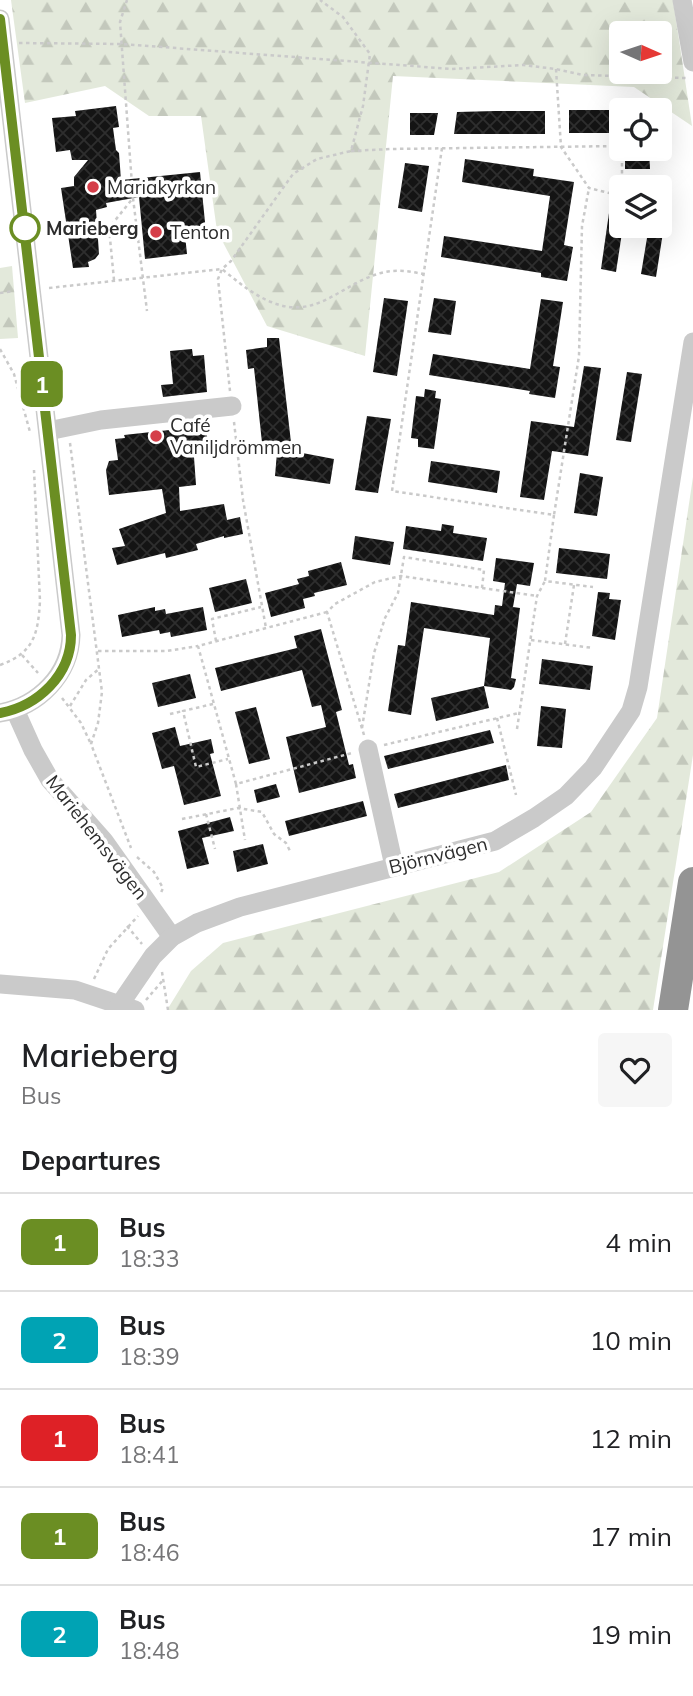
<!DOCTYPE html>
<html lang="en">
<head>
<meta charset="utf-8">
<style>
  :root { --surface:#fff; --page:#f6f6f6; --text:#202124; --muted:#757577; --line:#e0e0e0 }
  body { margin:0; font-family:Mulish,sans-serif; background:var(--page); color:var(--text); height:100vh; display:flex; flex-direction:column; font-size:26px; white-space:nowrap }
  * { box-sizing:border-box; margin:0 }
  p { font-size:23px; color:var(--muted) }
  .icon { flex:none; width:38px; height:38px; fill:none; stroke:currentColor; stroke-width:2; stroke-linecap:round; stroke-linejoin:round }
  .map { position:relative; height:1010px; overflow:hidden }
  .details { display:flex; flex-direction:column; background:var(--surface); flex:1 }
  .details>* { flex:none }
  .badge { padding:0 14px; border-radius:10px; font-size:24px; line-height:46px }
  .needle { width:46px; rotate:93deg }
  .fabs { position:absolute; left:609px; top:21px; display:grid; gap:14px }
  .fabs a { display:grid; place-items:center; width:63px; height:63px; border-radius:7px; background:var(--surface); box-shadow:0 7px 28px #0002; font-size:35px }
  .map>.badge { position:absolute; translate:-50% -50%; box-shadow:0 0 0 4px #fff }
  h2 { padding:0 21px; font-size:26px; line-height:63px }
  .round { display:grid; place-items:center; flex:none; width:74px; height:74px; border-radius:7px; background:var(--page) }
  .overview { display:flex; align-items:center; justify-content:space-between; height:119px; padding:0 21px }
  h1 { font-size:33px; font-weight:600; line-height:52px }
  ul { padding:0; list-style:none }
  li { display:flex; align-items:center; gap:21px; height:98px; padding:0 21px; border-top:2px solid var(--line) }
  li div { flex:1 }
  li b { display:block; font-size:26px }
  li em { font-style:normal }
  li .badge { min-width:77px; font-weight:700; text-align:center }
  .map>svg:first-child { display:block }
</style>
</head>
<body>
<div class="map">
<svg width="693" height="1010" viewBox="0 0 693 1010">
  <defs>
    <pattern id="forest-firs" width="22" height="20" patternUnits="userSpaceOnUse" patternTransform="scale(1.75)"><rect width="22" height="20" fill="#e3e9db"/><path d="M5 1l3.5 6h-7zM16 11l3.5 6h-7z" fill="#c3c8bc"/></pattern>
    <pattern id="building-cross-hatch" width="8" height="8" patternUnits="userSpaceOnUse" patternTransform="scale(1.75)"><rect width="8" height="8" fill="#141414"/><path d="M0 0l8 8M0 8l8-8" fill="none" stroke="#2e2e2e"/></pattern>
  </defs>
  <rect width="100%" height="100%" fill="#fff"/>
  <g fill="url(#forest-firs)" fill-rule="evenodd">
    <path d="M11 0H673L692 126 634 87 393 76 365 356 267 326 217 231 201 116H149L105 86 25 103ZM621 33H660V72H621Z"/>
    <path d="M12 266 18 338 0 339V268Z"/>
    <path d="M693 477V755L653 1010H167L191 971 223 943 499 872 591 812 657 718Z"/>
  </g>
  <g fill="url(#building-cross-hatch)">
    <path d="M116 106 119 127 113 128 116 150 119 153 121 180 200 172 206 232 185 235 187 254 145 259 139 197 106 203 107 207 96 210 99 254 95 259 88 262 89 267 73 268 61 188 74 186V177L88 160H72L70 150 56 152 52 118 76 116 75 111Z"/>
    <rect x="569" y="110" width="40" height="23"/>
    <path d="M495 111H545V134H454L457 112Z"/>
    <path d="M410 113H438L434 135H410Z"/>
    <path d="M625 149H649L650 169H625Z"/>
    <path d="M465 159 534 169 533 176 574 182 564 245 573 247 567 281 541 277V273L441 257 444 236 542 251 550 196 462 182Z"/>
    <path d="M405 163 429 166 422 212 398 208Z"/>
    <path d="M611 199 621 200 623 226 616 272 601 269Z"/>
    <path d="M649 226H664L656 277 641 274Z"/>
    <path d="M384 298 408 301 397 376 373 372Z"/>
    <path d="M434 298 456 301 451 335 428 332Z"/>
    <path d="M541 299 563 302 553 366 560 367 555 398 529 394 530 391 429 375 433 354 530 369Z"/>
    <path d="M267 338H279L292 451 334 459 330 484 275 476 277 452H263L254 368 248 369 246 350 267 347Z"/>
    <path d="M192 349 193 356 204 355 207 392 163 397 161 385 173 384 170 351Z"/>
    <path d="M584 366 601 368 588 456 552 451 544 500 520 497 531 421 574 427Z"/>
    <path d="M627 372 642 374 631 442 616 440Z"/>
    <path d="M425 389 436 391 435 398 441 399 434 449 418 447V439L411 438 416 396 424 397Z"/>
    <path d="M367 416 391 419 378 493 355 490Z"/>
    <path d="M206 426 209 455 194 457 196 485 179 487 180 511 224 504 227 520 240 517 243 534 224 538V536L196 544 198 550 166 558 165 553 117 565 112 548 125 546 119 529 166 513 162 489 109 495 106 470 109 461 118 460 115 439 125 438 124 435Z"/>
    <path d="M431 461 500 471 497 493 428 482Z"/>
    <path d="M580 473 603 477 597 516 574 513Z"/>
    <path d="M442 524 454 526 453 533 487 538 483 561 403 549 406 526 441 531Z"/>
    <path d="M355 536 394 542 390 565 352 559Z"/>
    <path d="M559 548 610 554 607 579 556 573Z"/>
    <path d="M496 558 534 563 530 586 517 584 513 607 520 608 511 678 516 679 514 687 511 690 484 686 489 708 436 721 431 698 484 686 490 638 424 628 411 715 388 711 398 645 405 646 411 602 494 615 495 605 502 606 505 583 493 581Z"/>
    <path d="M341 562 347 585 314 593 315 596 303 599 305 608 271 617 265 593 299 584 297 579 309 576 308 571Z"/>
    <path d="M246 579 252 603 215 612 209 588Z"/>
    <path d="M598 592 610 593 609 599 621 600 615 640 592 636Z"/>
    <path d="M155 607V611L165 609 166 614 203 607 207 630 171 637 170 632 160 634 159 630 122 637 118 615Z"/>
    <path d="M321 629 342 710 336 712 349 765 353 764 356 778 299 793 286 737 326 727 321 705 312 707 302 670 221 691 215 668 297 648 294 636Z"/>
    <path d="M542 659 593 666 590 690 539 684Z"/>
    <path d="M190 674 196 698 158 707 152 683Z"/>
    <path d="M541 706 566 709 562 748 537 746Z"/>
    <path d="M256 707 270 759 249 764 235 712Z"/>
    <path d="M175 727 180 746 211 739 214 753 210 754 221 796 184 805 174 766 162 769 152 733Z"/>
    <path d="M490 730 494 743 388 769 384 756Z"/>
    <path d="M506 765 509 780 398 808 394 794Z"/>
    <path d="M276 784 280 797 257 803 254 790Z"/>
    <path d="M363 801 367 816 289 836 285 821Z"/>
    <path d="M230 817 234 831 202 838 209 864 187 869 178 831Z"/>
    <path d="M263 844 268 864 237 872 233 851Z"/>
  </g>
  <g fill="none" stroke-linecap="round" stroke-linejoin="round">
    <g stroke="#cacaca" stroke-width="2.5" stroke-dasharray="3.5 3.5" stroke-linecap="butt">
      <path d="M19 43 122 44 452 69 523 65 556 69 583 75 686 78"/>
      <path d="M556 69 561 147 589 188 621 196"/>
      <path d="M442 148 392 491 554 515 579 356 582 226 589 188"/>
      <path d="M622 149V187"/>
      <path d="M351 151 390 149 621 146"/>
      <path d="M133 198 147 311"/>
      <path d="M114 280 109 228 133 198 120 22 127 0"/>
      <path d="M49 288 222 269C238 282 252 294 271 302 317 321 340 284 381 273 395 269 409 271 423 274"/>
      <path d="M0 293 14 291"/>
      <path d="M0 349 14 374 30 432"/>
      <path d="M230 391 218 279 222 269 231 261 293 174 317 159 351 151 363 106 370 54 343 17 320 0"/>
      <path d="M234 422 243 500 266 628"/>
      <path d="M70 443 102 692 98 723 91 744 131 848"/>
      <path d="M554 515 545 581 593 587"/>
      <path d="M327 612 198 646 236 784 352 753"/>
      <path d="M531 640 593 648"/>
      <path d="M216 641 212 619 261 607"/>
      <path d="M565 644 574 585"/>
      <path d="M98 651H167L198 646"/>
      <path d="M22 655 38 673"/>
      <path d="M0 665C34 653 38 634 40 601L34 470"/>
      <path d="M62 698 81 723 90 742"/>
      <path d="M213 704 183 711 196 767 228 759"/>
      <path d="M70 706 86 680 100 668"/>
      <path d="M170 714 183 711"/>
      <path d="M497 718 516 795"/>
      <path d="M362 728 374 653 385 618 398 593 404 557 484 570 482 588"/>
      <path d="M517 729 537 596 545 581"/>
      <path d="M364 735 327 612 335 604 375 582 401 576 537 596"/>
      <path d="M384 745 519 713"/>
      <path d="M236 784 245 840"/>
      <path d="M206 814 215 849"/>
      <path d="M182 819 238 808 262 812 274 834 286 843 290 851"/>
      <path d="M137 857 154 872 163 888 160 895"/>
      <path d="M127 926 142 944"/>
      <path d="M162 972 168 1010"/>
      <path d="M94 979 108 949 138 916"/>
      <path d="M146 1000 164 979"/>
    </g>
    <g stroke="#cacaca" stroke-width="19">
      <path d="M682 0 693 62"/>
      <path d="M0 19 71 635C70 675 38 706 0 713"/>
      <path d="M48 431 101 420 232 406"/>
      <path d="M15 710 33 750 50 780 104 841 172 937"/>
      <path d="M368 749 394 866"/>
      <path d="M0 984 75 990 135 1010"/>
      <path d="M116 1010 153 956 172 937 197 923 240 907 495 841 534 818 566 796 593 768 631 711 638 687 693 342"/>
    </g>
    <path stroke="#949494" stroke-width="30" d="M673 1010 693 882"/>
  </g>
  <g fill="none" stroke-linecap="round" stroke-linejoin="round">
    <defs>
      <path id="line" d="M0 19 71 635C71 675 38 706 0 713"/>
    </defs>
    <use href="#line" stroke="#fff" stroke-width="16"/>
    <use href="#line" stroke="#6b8e23" stroke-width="10"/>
  </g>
  <g fill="#d53e49" stroke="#fff" stroke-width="2.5">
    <circle cx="93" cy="187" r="7"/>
    <circle cx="156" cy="232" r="7"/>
    <circle cx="156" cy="436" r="7"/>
  </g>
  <circle fill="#fff" stroke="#6b8e23" stroke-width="3.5" cx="25" cy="228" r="14"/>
  <g text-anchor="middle" stroke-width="7" stroke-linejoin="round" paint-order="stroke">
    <g font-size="19" fill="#2d2d2d" stroke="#fff" text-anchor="start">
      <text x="107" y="194">Mariakyrkan</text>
      <text x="170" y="239">Tenton</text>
      <text x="170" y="432">Café<tspan x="170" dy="22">Vaniljdrömmen</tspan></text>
    </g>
    <g font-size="19" font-weight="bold" fill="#2d2d2d" stroke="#fff" text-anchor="start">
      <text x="46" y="235">Marieberg</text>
    </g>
    <g font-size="19" fill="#2d2d2d" stroke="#fff">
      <text transform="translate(97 837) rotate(52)" y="7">Mariehemsvägen</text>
      <text transform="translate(438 855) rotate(-14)" y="7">Björnvägen</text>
    </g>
  </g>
</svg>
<div class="fabs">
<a><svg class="needle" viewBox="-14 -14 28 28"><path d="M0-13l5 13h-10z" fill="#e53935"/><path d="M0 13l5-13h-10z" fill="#757577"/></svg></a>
<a><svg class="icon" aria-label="locate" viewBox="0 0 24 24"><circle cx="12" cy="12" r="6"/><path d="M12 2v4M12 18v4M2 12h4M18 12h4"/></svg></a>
<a><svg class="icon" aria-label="layers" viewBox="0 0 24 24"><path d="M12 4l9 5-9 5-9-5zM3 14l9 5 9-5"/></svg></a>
</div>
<b class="badge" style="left:42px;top:384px;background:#6b8e23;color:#fff">1</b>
</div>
<section class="details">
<div class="overview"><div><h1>Marieberg</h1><p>Bus</p></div><a class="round"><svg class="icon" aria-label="heart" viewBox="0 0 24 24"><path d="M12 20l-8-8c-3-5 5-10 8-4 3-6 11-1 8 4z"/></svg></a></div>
<h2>Departures</h2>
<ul>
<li><span class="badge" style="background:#6b8e23;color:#fff">1</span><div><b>Bus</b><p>18:33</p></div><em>4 min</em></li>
<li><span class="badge" style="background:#00a3b4;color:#fff">2</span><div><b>Bus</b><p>18:39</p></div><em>10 min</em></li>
<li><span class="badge" style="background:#de2126;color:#fff">1</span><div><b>Bus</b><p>18:41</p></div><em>12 min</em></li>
<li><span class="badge" style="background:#6b8e23;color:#fff">1</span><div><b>Bus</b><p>18:46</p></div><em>17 min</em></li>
<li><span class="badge" style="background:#00a3b4;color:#fff">2</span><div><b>Bus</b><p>18:48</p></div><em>19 min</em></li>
</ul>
</section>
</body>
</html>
